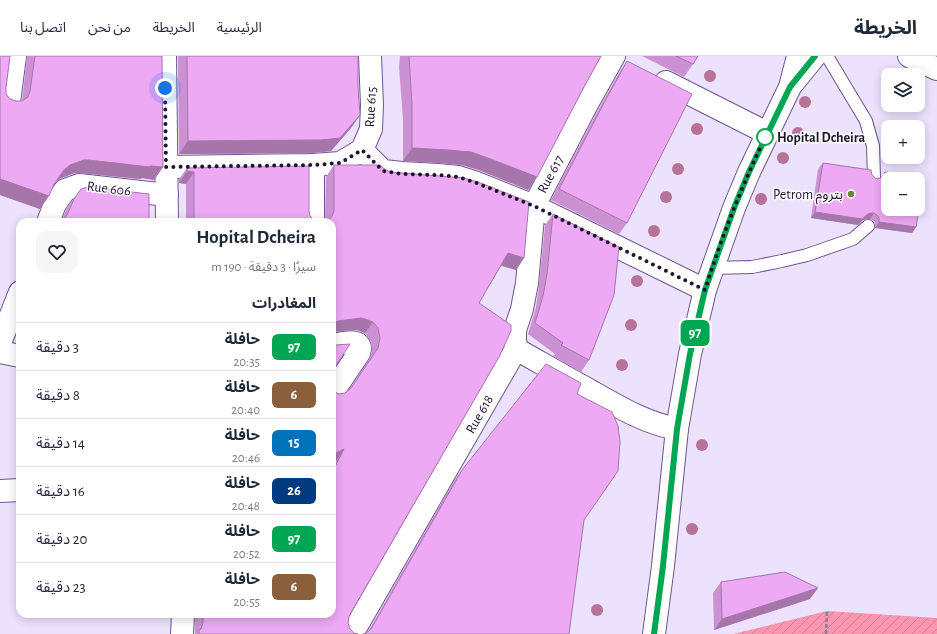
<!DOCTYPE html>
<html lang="ar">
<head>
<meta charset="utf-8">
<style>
  :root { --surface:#fff; --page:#f6f6f7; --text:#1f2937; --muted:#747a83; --line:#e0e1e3 }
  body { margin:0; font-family:"Alegreya Sans","Noto Sans Arabic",sans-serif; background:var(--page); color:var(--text); direction:rtl; height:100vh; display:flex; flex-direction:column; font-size:15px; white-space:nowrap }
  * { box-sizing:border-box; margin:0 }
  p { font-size:13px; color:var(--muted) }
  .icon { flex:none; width:22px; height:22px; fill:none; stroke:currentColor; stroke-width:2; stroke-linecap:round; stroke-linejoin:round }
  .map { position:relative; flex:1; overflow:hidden; direction:ltr }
  .side { position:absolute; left:16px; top:162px; width:320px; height:400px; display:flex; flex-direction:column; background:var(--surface); border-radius:12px; box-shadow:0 2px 10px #0003; direction:rtl }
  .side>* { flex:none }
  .badge { padding:0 8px; border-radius:6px; font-size:14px; line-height:26px }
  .controls { position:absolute; left:881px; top:12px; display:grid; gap:8px }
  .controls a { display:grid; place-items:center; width:44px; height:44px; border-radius:8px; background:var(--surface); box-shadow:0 2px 10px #0003; font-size:20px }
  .you { position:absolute; width:20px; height:20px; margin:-10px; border:3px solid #fff; border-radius:50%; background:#1a73e8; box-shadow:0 0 0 6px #1a73e833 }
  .map>.badge { position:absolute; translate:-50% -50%; box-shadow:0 0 0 2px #fff }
  h2 { padding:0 20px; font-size:15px; line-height:36px }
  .round { display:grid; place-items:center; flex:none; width:42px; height:42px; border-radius:12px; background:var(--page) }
  .summary { display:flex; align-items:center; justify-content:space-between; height:68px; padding:0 20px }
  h1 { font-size:19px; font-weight:700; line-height:30px }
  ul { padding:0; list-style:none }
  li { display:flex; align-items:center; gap:12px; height:48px; padding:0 20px; border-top:1px solid var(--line) }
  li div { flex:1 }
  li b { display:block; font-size:15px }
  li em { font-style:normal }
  li .badge { min-width:44px; font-weight:700; text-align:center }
  header { display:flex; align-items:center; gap:24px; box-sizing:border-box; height:56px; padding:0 20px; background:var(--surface); border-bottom:1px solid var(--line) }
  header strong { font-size:19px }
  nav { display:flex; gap:22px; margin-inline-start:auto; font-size:14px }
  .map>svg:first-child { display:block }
</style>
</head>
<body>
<header>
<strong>الخريطة</strong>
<nav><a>الرئيسية</a><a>الخريطة</a><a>من نحن</a><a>اتصل بنا</a></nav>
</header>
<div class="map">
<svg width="937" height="578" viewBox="0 0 937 578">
  <defs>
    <pattern id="garden-furrows" width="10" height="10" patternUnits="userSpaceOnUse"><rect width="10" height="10" fill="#fa95b0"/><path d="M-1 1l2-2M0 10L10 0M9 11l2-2" fill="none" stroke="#d68098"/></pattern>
  </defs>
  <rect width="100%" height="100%" fill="#ece2fd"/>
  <path fill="url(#garden-furrows)" d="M827 555 937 562V578H733Z"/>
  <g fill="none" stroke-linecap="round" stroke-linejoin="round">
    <defs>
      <g id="service">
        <path d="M827 0 866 65 873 90 874 121"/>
        <path d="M712 212 752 211 782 205 807 199 853 183 868 170"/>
      </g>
      <g id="minor">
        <path d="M165 0 167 166"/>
        <path d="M909 0 937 13"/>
        <path d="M666 26 767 77"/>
        <path d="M9 46 15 0"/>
        <path d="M362 94 383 115 402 117 438 119 458 121 474 126 534 150 705 234"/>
        <path d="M313 109V166"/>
        <path d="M166 111 313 109 340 107 362 94 371 73 372 49 370 0"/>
        <path d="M48 166 55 148 65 134 79 129 167 139"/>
        <path d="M0 287 20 236"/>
        <path d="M332 289C341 288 365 280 359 297L332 337"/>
        <path d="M516 293 515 283V274L522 253 527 227 534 150 586 50 614 0"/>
        <path d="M516 293C541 307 565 321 589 334 617 350 645 367 677 373"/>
        <path d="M0 296 20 300"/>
        <path d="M0 435 20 434"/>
        <path d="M182 578 183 558"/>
        <path d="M352 578 516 293"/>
      </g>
      <g id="primary">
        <path d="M793 27 815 0"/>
        <path d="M654 578 663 510 677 373 690 298 705 234 734 152 749 116 790 31 798 0"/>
      </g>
    </defs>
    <use href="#service" stroke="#6f5591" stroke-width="14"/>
    <use href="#minor" stroke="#6f5591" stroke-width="24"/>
    <use href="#primary" stroke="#6f5591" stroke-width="24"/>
    <path stroke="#887e98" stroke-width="2.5" stroke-dasharray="4 2" stroke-linecap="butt" d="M826 578 827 555"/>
    <use href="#service" stroke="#fff" stroke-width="12"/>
    <use href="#minor" stroke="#fff" stroke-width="22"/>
    <use href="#primary" stroke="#fff" stroke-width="22"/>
  </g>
  <g fill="#b67297">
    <circle cx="710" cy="20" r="6"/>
    <circle cx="805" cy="46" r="6"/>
    <circle cx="697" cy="73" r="6"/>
    <circle cx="798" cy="77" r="6"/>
    <circle cx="783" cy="102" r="6"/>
    <circle cx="678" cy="113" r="6"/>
    <circle cx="666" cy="141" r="6"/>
    <circle cx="761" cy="143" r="6"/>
    <circle cx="654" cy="175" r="6"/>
    <circle cx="637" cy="225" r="6"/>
    <circle cx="631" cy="269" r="6"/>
    <circle cx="622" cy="309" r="6"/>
    <circle cx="702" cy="389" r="6"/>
    <circle cx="692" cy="473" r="6"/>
    <circle cx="597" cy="554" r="6"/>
  </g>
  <g fill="#cc91d2">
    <path d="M0 0 6 38 10 43 16 45H22L27 0H162L163 111 154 124 142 122 141 123 80 117H75L61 122 55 126 40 153 0 139Z"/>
    <path d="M178 0H358V31L360 59 351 72 331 95 312 97 179 98Z"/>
    <path d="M400 0H601L528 134 479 114 462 109 439 107 403 105V63L399 11Z"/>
    <path d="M642 0H698L693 8 684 21Z"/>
    <path d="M627 5V167L619 178 551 144 597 56 619 17Z"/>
    <path d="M823 107 872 119 875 122 878 123 882 121 885 116 916 171 912 177 875 172V168L874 165 870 163H867L863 164 858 169 811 162 818 113Z"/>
    <path d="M334 109 383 112 524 202 516 214 501 210 479 247 349 560 348 567 350 573 354 577 358 578H195V558H332V413L336 405 334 336 339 338 345 337 350 333 369 304 372 294 370 284 365 277 357 274H353L325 165 326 121Z"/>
    <path d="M187 112 309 155 310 160 315 165 319 166H186V128L179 127V123Z"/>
    <path d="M81 133 149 166H61L66 154Z"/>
    <path d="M553 158 589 304 581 316 553 300 555 298 528 278 536 251 539 229 545 169Z"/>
    <path d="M577 338 584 464 366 577 368 576 454 425 462 414Z"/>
    <path d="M721 526 810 543 714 574 713 537Z"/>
  </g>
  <g fill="#a676ab">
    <path d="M360 59 351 72 331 95 312 97 179 98 188 85Z"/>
    <path d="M412 92 448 94 471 96 488 102 537 121 528 134 479 114 462 109 439 107 403 105Z"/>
    <path d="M84 104H89L163 111 154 124 142 122 141 123 80 117H75L61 122 55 126 46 139 49 140 40 153 0 139V123L64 114 70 109Z"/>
    <path d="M187 115 194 116 186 128 179 127Z"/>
    <path d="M815 156 871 157H874L870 163H867L863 164 858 169 811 162Z"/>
    <path d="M879 166 916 171 912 177 875 172Z"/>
    <path d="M508 197 524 202 516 214 500 209Z"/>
    <path d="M361 262 365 263 373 266 365 277 357 274H353L332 276V268L333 267 338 265Z"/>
    <path d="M344 393 336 405 332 407V399Z"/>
    <path d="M818 532 810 543 714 574 722 563Z"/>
  </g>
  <g fill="#eda9f4" stroke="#a676ab" fill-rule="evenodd">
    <path d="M0 0H10L6 32V38L10 43 16 45H22L28 41 30 35 35 0H162L163 111 150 110V111L89 104H84L70 109 64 114 54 128 49 140 0 123Z"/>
    <path d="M187 0H358V31L360 59 340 82 321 84 188 85Z"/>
    <path d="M409 0H601L584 31 537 121 488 102 471 96 448 94 412 92V50Z"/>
    <path d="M676 0H698L693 8Z"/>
    <path d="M627 5 692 38 627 167 559 133 605 45Z"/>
    <path d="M823 107 871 114 872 119 875 122 878 123 882 121 885 116 924 122 916 171 879 166V162L878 160 874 157H871L868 158 862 163 815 156ZM888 123H918V153H888Z"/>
    <path d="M334 109H380L383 112 390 116 464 122 478 126 529 146 524 202 508 197 479 247 511 269V275L499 301 349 560 348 567 350 573 354 577 358 578H199V574L201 573 203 567V558H332V416L344 393 332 399V334L334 336 339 338 345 337 351 332 378 292 380 282 378 272 373 266 365 263 361 262 338 265 333 267 332 268V166H323L328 165 332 160 334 155Z"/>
    <path d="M309 110V155L310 160 315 165 319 166H194V116L187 115V112Z"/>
    <path d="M88 131 149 138V166H62L67 159 74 143 81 133Z"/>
    <path d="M553 158 619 191 614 239 589 304 561 289 563 287 535 267 543 240 547 218Z"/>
    <path d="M332 286 336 289 350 288 332 315Z"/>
    <path d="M546 308 581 327 577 338 612 356 618 370 620 386 618 415 584 464 569 578H363L366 577 371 573 462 414Z"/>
    <path d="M785 516 818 532 722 563 721 526Z"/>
  </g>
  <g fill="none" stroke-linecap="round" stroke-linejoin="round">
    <defs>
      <path id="line" d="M654 578 663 510 677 373 690 298 705 234 734 152 749 116 790 31 815 0"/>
    </defs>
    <use href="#line" stroke="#fff" stroke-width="9"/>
    <use href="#line" stroke="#00a651" stroke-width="6"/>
    <path stroke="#1f142d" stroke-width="4" stroke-dasharray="0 7.2" d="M165 32 166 111 313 109 340 107 362 94 383 115 402 118 438 119 458 121 474 126 534 150 705 234C722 179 743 128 767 77L765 81"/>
  </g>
  <circle fill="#fff" stroke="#00a651" stroke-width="2" cx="765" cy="81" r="8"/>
  <circle fill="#6e8537" stroke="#fff" stroke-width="1.5" cx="851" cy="138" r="4"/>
  <g text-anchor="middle" stroke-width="3" stroke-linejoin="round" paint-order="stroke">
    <g font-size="14" fill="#1f142d" stroke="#fff">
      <text transform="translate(370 51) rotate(-87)" y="5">Rue 615</text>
      <text transform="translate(550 118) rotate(-62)" y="5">Rue 617</text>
      <text transform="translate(109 132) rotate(7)" y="5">Rue 606</text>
      <text transform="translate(479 358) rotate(-60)" y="5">Rue 618</text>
    </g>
    <g font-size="14" font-weight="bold" fill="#1f142d" stroke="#fff" text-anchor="start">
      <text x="777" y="86">Hopital Dcheira</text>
    </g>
    <g font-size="14" fill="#1f142d" stroke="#fff" text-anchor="end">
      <text x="843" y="143">Petrom بتروم</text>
    </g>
  </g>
</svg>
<div class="controls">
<a><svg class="icon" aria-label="layers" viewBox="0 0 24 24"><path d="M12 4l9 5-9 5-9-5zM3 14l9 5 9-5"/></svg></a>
<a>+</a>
<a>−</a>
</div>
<div class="you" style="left:165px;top:32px"></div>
<b class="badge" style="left:695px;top:277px;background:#00a651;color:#fff">97</b>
<section class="side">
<div class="summary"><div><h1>Hopital Dcheira</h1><p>سيرًا · 3 دقيقة · 190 m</p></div><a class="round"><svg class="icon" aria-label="heart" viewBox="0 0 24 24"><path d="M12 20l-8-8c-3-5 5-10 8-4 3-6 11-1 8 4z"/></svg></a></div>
<h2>المغادرات</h2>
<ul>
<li><span class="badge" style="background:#00a651;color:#fff">97</span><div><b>حافلة</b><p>20:35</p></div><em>3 دقيقة</em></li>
<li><span class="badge" style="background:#8b5e3c;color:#fff">6</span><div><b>حافلة</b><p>20:40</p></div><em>8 دقيقة</em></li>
<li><span class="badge" style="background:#0072bc;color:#fff">15</span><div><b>حافلة</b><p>20:46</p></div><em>14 دقيقة</em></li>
<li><span class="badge" style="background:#003b80;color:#fff">26</span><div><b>حافلة</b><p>20:48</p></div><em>16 دقيقة</em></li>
<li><span class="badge" style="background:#00a651;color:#fff">97</span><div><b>حافلة</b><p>20:52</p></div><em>20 دقيقة</em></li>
<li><span class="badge" style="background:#8b5e3c;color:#fff">6</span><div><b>حافلة</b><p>20:55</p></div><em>23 دقيقة</em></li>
</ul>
</section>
</div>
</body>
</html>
